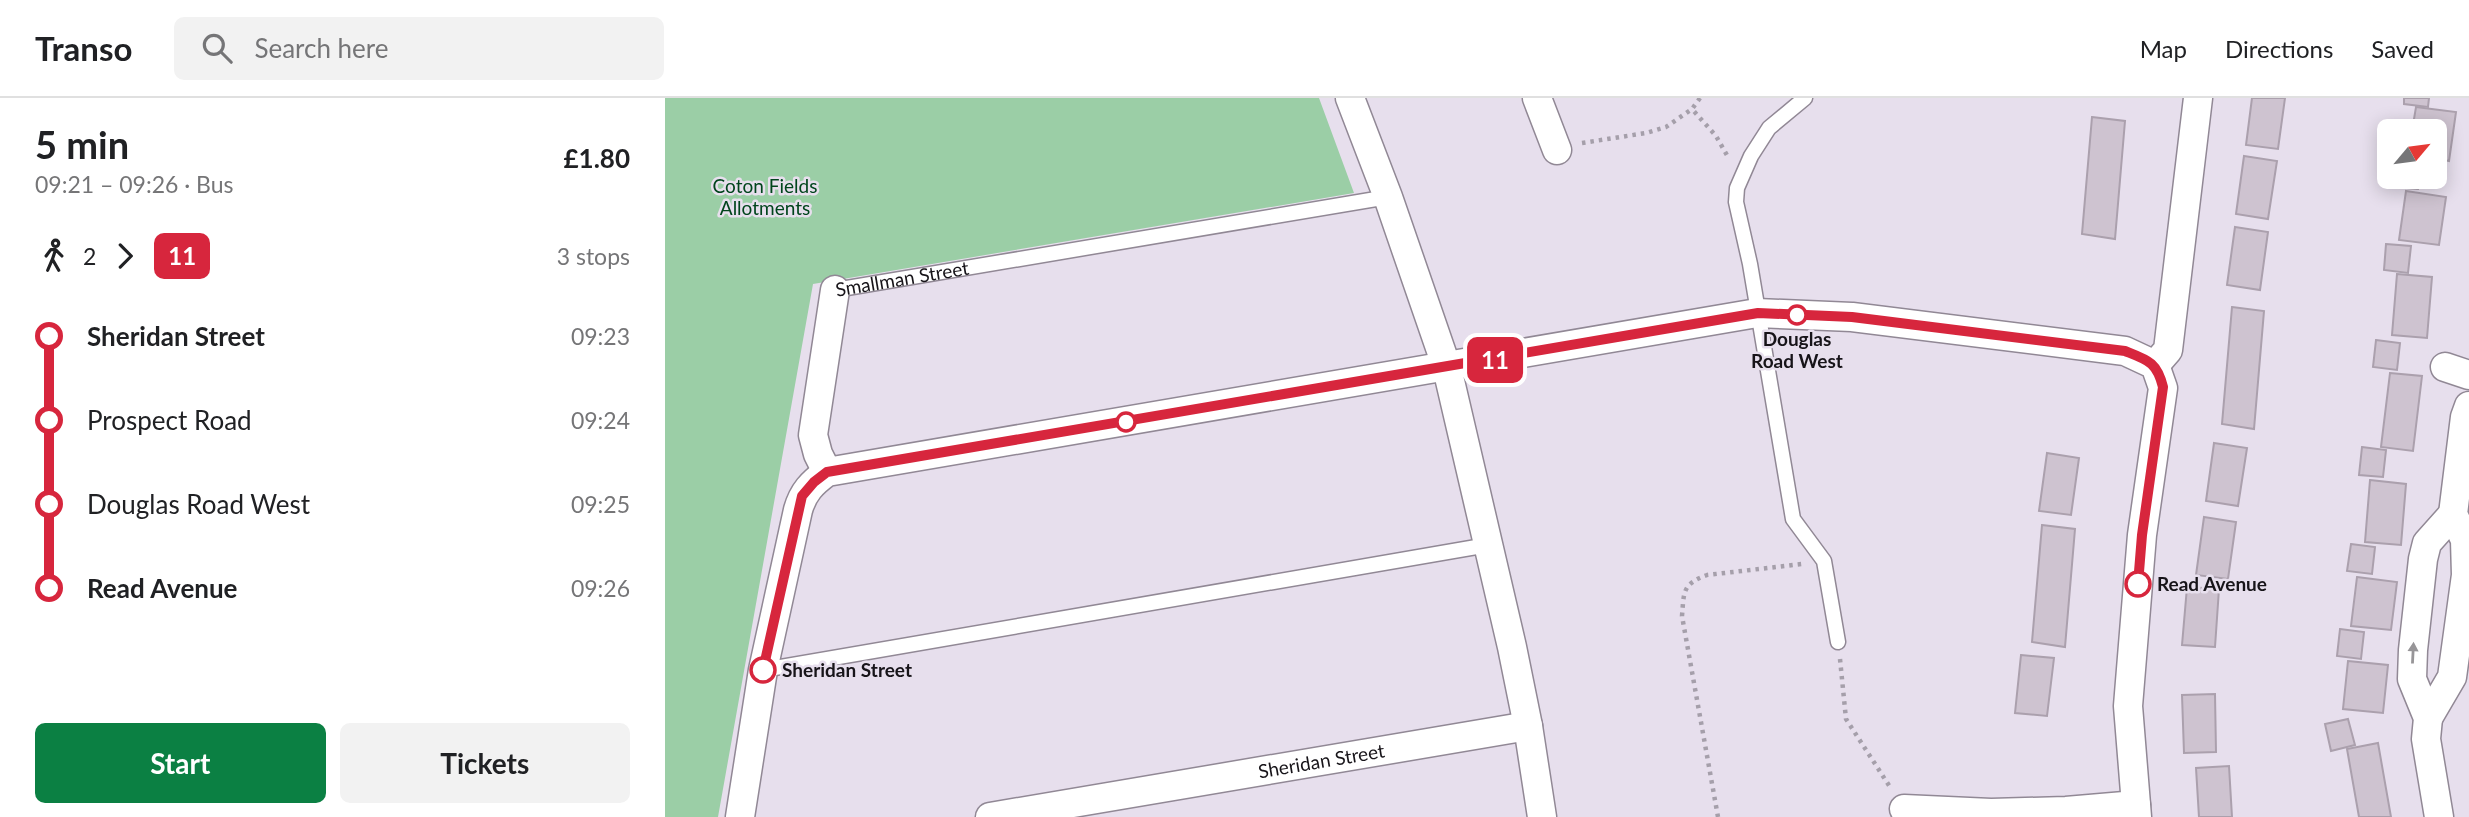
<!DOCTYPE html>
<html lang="en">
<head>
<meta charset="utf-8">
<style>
  :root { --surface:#fff; --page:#f2f2f2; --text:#202124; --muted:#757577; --line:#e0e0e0; --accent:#0b8043 }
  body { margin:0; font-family:Lato,sans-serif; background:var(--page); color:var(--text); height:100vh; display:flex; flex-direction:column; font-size:26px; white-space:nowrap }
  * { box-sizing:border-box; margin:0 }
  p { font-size:23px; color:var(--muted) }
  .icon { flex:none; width:38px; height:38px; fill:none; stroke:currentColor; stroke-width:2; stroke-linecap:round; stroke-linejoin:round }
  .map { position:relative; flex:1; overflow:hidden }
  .details { display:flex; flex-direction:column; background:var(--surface); width:665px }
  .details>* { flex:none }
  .badge { padding:0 14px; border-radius:10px; font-size:24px; line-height:46px }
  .needle { width:46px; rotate:61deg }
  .controls { position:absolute; left:1712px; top:21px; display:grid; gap:14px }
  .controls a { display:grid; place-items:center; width:70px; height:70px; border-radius:10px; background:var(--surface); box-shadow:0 4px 18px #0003; font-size:35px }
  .map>.badge { position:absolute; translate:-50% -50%; box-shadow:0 0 0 4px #fff }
  .legs { display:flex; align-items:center; gap:10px; height:77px; padding:0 35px; font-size:23px }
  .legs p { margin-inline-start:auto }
  .summary { display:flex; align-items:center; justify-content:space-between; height:119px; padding:0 35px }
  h1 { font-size:38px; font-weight:700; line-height:52px }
  .button { display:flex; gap:14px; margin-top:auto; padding:14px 35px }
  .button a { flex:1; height:80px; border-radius:10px; background:var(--accent); color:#fff; font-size:28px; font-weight:700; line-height:80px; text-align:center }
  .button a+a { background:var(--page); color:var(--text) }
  ul { padding:0 35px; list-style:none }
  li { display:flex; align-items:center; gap:24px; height:84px; font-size:26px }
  li i { display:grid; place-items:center; width:10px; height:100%; margin:0 9px; background:currentColor }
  li i::after { content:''; width:18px; height:18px; margin:-9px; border:5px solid; border-radius:50%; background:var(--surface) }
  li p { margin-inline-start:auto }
  li:first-child i { background:linear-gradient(#0000 50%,currentColor 0) }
  li:last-child i { background:linear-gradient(currentColor 50%,#0000 0) }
  header { display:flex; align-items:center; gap:42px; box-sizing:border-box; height:98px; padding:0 35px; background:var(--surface); border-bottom:2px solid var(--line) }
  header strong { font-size:33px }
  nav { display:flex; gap:38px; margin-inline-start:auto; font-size:24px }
  .search { width:490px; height:63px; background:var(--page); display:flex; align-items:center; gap:18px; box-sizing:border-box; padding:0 24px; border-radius:10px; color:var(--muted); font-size:26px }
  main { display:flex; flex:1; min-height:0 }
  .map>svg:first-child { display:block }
</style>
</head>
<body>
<header>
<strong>Transo</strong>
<div class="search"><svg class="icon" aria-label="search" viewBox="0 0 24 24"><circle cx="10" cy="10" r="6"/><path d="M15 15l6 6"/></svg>Search here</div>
<nav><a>Map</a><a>Directions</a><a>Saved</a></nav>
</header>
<main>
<section class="details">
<div class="summary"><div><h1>5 min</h1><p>09:21 – 09:26 · Bus</p></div><b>£1.80</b></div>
<div class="legs"><svg class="icon" aria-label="walk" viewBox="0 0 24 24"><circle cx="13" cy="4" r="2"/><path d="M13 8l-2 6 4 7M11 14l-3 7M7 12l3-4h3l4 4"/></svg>2<svg class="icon" aria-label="forward" viewBox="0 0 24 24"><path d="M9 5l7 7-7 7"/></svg><b class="badge" style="background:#d7263d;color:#fff">11</b><p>3 stops</p></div>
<ul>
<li><i style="color:#d7263d"></i><b>Sheridan Street</b><p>09:23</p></li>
<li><i style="color:#d7263d"></i><span>Prospect Road</span><p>09:24</p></li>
<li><i style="color:#d7263d"></i><span>Douglas Road West</span><p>09:25</p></li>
<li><i style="color:#d7263d"></i><b>Read Avenue</b><p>09:26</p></li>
</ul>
<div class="button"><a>Start</a><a>Tickets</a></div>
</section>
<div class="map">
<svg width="1804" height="719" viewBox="0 0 1804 719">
  <rect width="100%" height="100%" fill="#e7dfed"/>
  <path fill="#9bcea6" d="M0 0H654L689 95 148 186 53 719H0Z"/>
  <g fill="#cec3d0" stroke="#aba0ad" stroke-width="2">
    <path d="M1587 0H1620L1613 51 1581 47Z"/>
    <path d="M1739 0H1764L1763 9 1739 6Z"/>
    <path d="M1751 9 1791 14 1784 63 1769 60V33H1747Z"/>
    <path d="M1427 19 1460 23 1450 141 1417 136Z"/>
    <path d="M1579 58 1612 63 1603 121 1571 116Z"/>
    <path d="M1730 79H1755L1753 91 1729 89Z"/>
    <path d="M1741 93 1781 99 1774 147 1734 142Z"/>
    <path d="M1570 129 1603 134 1595 192 1562 187Z"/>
    <path d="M1721 146 1746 148 1743 175 1719 172Z"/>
    <path d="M1732 176 1767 179 1762 240 1727 237Z"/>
    <path d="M1567 209 1599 213 1589 331 1557 326Z"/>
    <path d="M1711 242 1735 245 1732 272 1708 269Z"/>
    <path d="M1725 275 1757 278 1748 353 1716 349Z"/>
    <path d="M1549 345 1582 350 1573 408 1541 403Z"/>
    <path d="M1697 349 1721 352 1718 379 1694 377Z"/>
    <path d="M1382 355 1414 360 1406 417 1374 413Z"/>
    <path d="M1705 382 1741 386 1736 447 1700 444Z"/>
    <path d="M1539 419 1571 424 1563 481 1531 477Z"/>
    <path d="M1377 427 1410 431 1400 549 1367 544Z"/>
    <path d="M1686 446 1710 449 1707 476 1682 473Z"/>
    <path d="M1692 479 1732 484 1726 532 1686 528Z"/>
    <path d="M1522 489 1554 491 1550 549 1517 547Z"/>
    <path d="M1675 531 1699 534 1696 561 1672 558Z"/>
    <path d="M1356 557 1389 560 1382 618 1350 615Z"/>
    <path d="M1683 563 1723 567 1718 615 1678 611Z"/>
    <path d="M1550 596 1551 654 1519 655 1517 597Z"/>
    <path d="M1683 621 1690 647 1666 653 1660 626Z"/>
    <path d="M1713 645 1726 719H1694L1682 651Z"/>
    <path d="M1564 668 1567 719H1534L1531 670Z"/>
  </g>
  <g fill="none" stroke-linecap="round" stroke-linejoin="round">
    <defs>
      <g id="lane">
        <path d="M1140 0 1104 30 1086 58 1072 90 1071 104 1085 166 1128 421 1159 463 1173 544"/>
        <path id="s1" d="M170 192 723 99"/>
        <path d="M98 572 823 447"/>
      </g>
      <g id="street">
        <path d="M685 0 723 99 782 270 847 549 863 628 877 719"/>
        <path d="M872 0 892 52"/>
        <path d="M1490 267 1503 252 1533 0"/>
        <path d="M1780 269 1804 277"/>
        <path d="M162 374 153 356 148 337 170 192"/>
        <path d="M1763 620 1787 579 1801 477 1800 442 1788 416 1800 319 1804 308"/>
        <path d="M1239 711 1326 715 1401 713 1471 707"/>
        <path d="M75 719 98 572 133 412C138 394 147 385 162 374L1092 215 1187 219 1460 253 1490 267 1498 290 1477 437 1463 608 1472 719"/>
        <path id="s2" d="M325 719 863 628"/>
        <path d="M1774 719 1761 641 1763 620 1747 581 1748 552 1758 461 1762 445 1788 416"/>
      </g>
    </defs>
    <use href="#lane" stroke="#918895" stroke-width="17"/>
    <use href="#street" stroke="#918895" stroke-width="31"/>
    <g stroke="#a59faa" stroke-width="4.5" stroke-dasharray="3.5 5" stroke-linecap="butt">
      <path d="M1035 0 1027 11 1051 38 1063 59"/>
      <path d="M917 45 981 35 1001 29 1027 11"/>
      <path d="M1175 561 1181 621 1225 689"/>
      <path d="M1053 719 1017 518C1019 494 1017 486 1042 477L1137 466"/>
    </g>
    <use href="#lane" stroke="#fff" stroke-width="14"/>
    <use href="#street" stroke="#fff" stroke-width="28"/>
  </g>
  <defs><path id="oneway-solid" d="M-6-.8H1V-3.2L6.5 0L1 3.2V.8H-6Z" transform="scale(1.75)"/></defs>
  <use fill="#979598" href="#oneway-solid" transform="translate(1748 555) rotate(-87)"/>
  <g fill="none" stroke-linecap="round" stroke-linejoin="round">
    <defs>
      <path id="line-1" d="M98 572 137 398 149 384 162 374 1093 215 1187 219 1460 253C1483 262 1492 264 1498 289L1477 437 1473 486"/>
    </defs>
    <use href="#line-1" stroke="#fff" stroke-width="16"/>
    <use href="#line-1" stroke="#d7263d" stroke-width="10"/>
  </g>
  <g fill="#fff" stroke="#d7263d" stroke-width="3.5">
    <circle cx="1132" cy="217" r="9"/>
    <circle cx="461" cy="324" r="9"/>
    <circle cx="1473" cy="486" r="12"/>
    <circle cx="98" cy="572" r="12"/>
  </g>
  <g text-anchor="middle" stroke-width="5" stroke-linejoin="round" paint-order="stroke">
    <g font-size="19" fill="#00451c" stroke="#e7dfed">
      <text x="100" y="95">Coton Fields<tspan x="100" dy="22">Allotments</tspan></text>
    </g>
    <g font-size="19" fill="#171419" stroke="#e7dfed">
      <text dy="7" stroke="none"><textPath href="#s1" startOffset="68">Smallman Street</textPath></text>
      <text dy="7" stroke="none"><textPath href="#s2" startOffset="336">Sheridan Street</textPath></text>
    </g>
    <g font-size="19" font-weight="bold" fill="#171419" stroke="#e7dfed" text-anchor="start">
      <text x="1132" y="248" text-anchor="middle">Douglas<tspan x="1132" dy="22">Road West</tspan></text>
      <text x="1492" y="493">Read Avenue</text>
      <text x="117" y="579">Sheridan Street</text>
    </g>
  </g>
</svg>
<div class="controls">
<a><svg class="needle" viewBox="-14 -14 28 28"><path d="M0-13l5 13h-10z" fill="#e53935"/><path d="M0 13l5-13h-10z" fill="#757577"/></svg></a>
</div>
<b class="badge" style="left:830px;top:262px;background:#d7263d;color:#fff">11</b>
</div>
</main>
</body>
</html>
